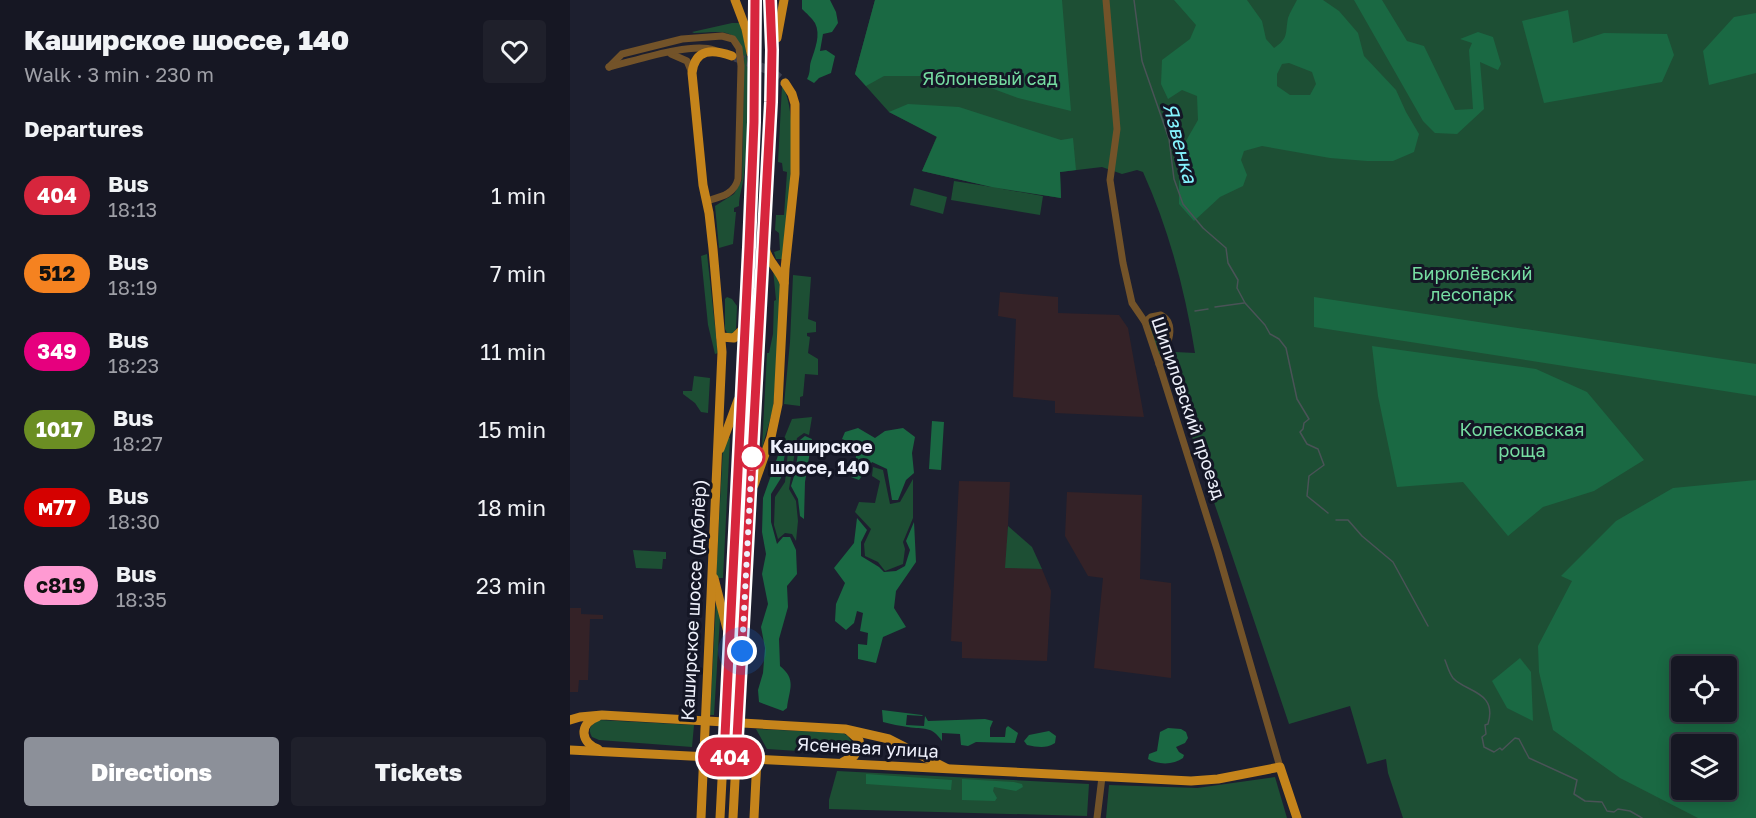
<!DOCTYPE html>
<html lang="en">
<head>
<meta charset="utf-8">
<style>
  :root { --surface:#161723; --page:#1f202b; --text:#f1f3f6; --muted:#9e9fa6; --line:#353641; --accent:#8c9099 }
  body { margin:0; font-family:"Golos Text",sans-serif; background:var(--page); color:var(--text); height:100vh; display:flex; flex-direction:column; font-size:22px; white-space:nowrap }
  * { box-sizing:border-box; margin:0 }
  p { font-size:20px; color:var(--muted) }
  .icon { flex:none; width:33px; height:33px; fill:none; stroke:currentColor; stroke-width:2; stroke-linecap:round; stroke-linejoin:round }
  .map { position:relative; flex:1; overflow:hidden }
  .drawer { display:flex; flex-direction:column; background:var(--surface); width:570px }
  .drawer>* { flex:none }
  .badge { padding:0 12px; border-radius:20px; font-size:21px; line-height:39px }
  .fabs { position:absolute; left:1101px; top:656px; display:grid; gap:12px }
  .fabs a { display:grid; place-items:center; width:66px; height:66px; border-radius:6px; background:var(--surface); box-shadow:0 3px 15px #0003,0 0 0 2px var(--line); font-size:30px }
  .you { position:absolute; width:30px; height:30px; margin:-15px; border:4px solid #fff; border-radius:50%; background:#1a73e8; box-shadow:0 0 0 9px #1a73e833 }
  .map>.badge { position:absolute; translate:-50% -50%; box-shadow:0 0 0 3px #fff }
  h2 { padding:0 24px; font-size:22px; line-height:54px }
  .round { display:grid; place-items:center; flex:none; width:63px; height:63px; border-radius:6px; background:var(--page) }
  .overview { display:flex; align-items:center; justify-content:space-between; height:102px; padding:0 24px }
  h1 { font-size:28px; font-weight:800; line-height:45px }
  .button { display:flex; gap:12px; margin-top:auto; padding:12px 24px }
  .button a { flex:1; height:69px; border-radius:6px; background:var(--accent); color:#fff; font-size:24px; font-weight:800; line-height:69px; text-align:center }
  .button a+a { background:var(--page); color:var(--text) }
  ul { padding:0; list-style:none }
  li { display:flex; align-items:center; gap:18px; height:78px; padding:0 24px }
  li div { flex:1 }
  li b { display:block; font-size:22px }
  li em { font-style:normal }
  li .badge { min-width:66px; font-weight:700; text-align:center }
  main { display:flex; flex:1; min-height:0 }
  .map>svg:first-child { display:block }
</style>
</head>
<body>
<main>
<section class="drawer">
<div class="overview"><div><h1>Каширское шоссе, 140</h1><p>Walk · 3 min · 230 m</p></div><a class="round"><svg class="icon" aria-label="heart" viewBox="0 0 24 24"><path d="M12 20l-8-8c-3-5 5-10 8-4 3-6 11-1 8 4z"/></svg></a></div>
<h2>Departures</h2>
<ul>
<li><span class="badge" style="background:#d7263d;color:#fff">404</span><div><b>Bus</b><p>18:13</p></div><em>1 min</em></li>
<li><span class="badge" style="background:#f58220;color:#111">512</span><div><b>Bus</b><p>18:19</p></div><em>7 min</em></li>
<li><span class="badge" style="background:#e6007e;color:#fff">349</span><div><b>Bus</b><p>18:23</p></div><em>11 min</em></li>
<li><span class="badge" style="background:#6b8e23;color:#fff">1017</span><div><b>Bus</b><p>18:27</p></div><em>15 min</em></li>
<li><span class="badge" style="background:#d50100;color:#fff">м77</span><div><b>Bus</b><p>18:30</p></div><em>18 min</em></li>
<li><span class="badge" style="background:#ff9ad2;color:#111">с819</span><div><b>Bus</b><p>18:35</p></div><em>23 min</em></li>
</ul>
<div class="button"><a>Directions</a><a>Tickets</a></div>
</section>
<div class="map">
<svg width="1186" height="818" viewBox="0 0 1186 818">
  <rect width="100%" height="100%" fill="#1d1f2f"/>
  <g fill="#342227">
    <path d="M430 292 488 297V313L549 315 558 328 574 417 485 413V401L443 397 446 319 428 316Z"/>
    <path d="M389 481 440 482 436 567 472 569 481 591 477 661 392 658V642L381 641Z"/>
    <path d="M497 492 572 495 570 579 601 583V678L524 668 533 578 518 576 495 536Z"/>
    <path d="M0 608H11V614L33 615V619H20L18 680H9L8 692H0Z"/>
  </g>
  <g fill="#1d4f34" fill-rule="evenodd">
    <path d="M305 0H1186V818H833L818 773 816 759 797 764 780 706 719 724 600 372 605 352 625 353C615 290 599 230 573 172L567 170 552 174 532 167 490 172 491 198 427 188 473 196 470 215 381 200 384 181 422 187 352 171 367 136 319 112 285 74ZM1112 666H1156V711H1112ZM1112 744H1156V789H1112Z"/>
    <path d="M162 23H170C183 65 179 131 174 175 173 186 169 195 169 206L164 208V212H166L163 244 149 248 145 206 164 194 172 180 174 60C169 26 152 32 124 33L122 32Z"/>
    <path d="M212 86C232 115 216 222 212 259H206L204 252 210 250 209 233 205 230 206 215H214L217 172 213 171 212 163 208 162Z"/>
    <path d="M344 188 377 197 373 214 340 205Z"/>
    <path d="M137 254 148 353 145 354 138 325 131 256Z"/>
    <path d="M203 269 207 276 210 286 209 337 203 409 192 448 197 353H199L203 334 204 301 206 300Z"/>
    <path d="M223 275 241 277 238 319 246 322V332L237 333V336L240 337 238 353 248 359V375L235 374 233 396 230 397V406L214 404 220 342Z"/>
    <path d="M157 297 162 299 167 306 166 329 162 334 157 333 155 329V299Z"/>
    <path d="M591 315 599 329 589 364 577 320Z"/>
    <path d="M124 376 140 378 138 413 131 412 125 403 113 394V391H122Z"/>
    <path d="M242 417 239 435 234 433 227 438 219 489 226 501 228 521 226 541 222 534 215 533 208 539 204 525 205 497 215 482 218 451 213 441 222 419Z"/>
    <path d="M156 437 160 438 153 578H146L153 447Z"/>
    <path d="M303 467 313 470 320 504 330 502 343 479V518L333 542 335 549 333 564 315 571 308 562 295 556 294 544 301 529 285 512 289 502 305 503 310 481 302 476Z"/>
    <path d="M438 526 462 547 472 569 435 568Z"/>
    <path d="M63 550 96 552V559H93L92 569 66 568Z"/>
    <path d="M146 603H148L150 618 144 715H140Z"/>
    <path d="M29 720 124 725 122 747 29 740 22 737C17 728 21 725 29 720Z"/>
    <path d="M186 729 273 733 278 736 283 744 279 750 274 754 197 749Z"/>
    <path d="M267 771 519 784 517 816 259 809V800Z"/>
    <path d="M705 777 717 818H536L539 785 627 788Z"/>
  </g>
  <g fill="#1a6943" fill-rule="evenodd">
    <path d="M232 0H260L266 12 268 23 262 32 253 34 250 51 256 50 265 56 261 73 249 78 244 83 237 79C241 72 239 67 241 61 245 49 251 35 245 23 242 18 236 13 232 9Z"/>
    <path d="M305 0H492L501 111 448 98 402 81 356 76H314L296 86 285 74Z"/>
    <path d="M604 0H677L692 21 696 39 704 48C719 38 715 34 718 18 720 12 724 6 727 0H753L769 11 788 33 794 56 826 90 836 112 849 134 844 152 823 161H797L760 158 692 146 674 151 671 160 677 175 673 186 650 197 624 221 609 204V153L628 120 627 96 612 90 598 99 591 84 592 60 620 39 626 25ZM719 63 742 72 746 84 740 95H720L707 86V74L712 64Z"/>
    <path d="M784 0H812L837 41 854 46 885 110 903 109 899 50 902 43 890 39 908 32 923 37 931 64 928 70 910 62 914 109 887 134 865 133 853 121Z"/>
    <path d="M998 10 1003 43 1034 33 1097 34 1104 55 1092 82 974 103 952 21Z"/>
    <path d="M1186 13V73L1139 85 1133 51 1164 17Z"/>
    <path d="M338 104 389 107 491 140 503 138 506 170 490 172 491 198 422 187 352 171 367 137 319 112Z"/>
    <path d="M744 297 1186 364V396L744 327Z"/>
    <path d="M802 346 966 369 1017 392 1074 460 1024 491 973 507 938 536 893 482 827 487 808 396Z"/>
    <path d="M362 421 374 422 371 470 359 469Z"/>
    <path d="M288 428 305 438 315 431 333 428 345 437 342 453 344 473 336 480 328 500H322L317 469 302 462 289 480 281 477 286 457 285 444 272 439 275 432Z"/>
    <path d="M235 436 242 439 235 482 234 519 230 516 228 499 221 486 225 473 230 440Z"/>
    <path d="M211 447 215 453 211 478 201 494V522L207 544 213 537H220L226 550 227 574 217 586 218 607 209 639 210 666C227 680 219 689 217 708L213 711 189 702 188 690 193 673 195 648 191 627 198 604 192 574 196 554 192 532 193 498Z"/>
    <path d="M1186 480V818H1128L1050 778 983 730 969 672 968 646 1002 581 991 576 1046 521 1103 488ZM1112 666H1156V711H1112ZM1112 744H1156V789H1112Z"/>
    <path d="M287 518 297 530 291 542V556L309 567 314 572 326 571 335 566 340 550 336 541 344 522 346 562 326 591 324 608 336 627 313 637 306 663 288 659V644L297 645 298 633 290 631 293 613 287 611 284 623 276 630 265 621 266 604 275 583 264 568 284 543Z"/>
    <path d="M950 658 961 672 963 721 937 708 922 681Z"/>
    <path d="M312 710 352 715 353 716 337 715 336 725 354 726 355 716 358 721 415 719 423 721 420 728V737H435L436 728 438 726 448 733 445 743 406 742 398 746 391 745 390 734 372 733V741C361 725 354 730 338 727 330 726 321 724 313 722Z"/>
    <path d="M598 728 611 729 616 732 618 738 615 743 606 747 609 752 614 755 613 758C604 765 588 765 578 759L579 754 587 751 590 732Z"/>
    <path d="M479 731 486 736 485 743C475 749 468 747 457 745L454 741 459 735Z"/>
    <path d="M296 774 382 780 381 790 296 784Z"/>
    <path d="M392 779 444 782 452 784 453 787 446 791 424 787 423 791 427 798 425 801 392 800Z"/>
  </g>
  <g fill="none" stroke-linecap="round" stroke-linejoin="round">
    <g stroke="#4a5357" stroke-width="1.5">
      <path d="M564 0 572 61 599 139 604 179 613 204 633 228 656 248 658 263 668 280 667 288 675 303 695 325 700 334 709 339 716 348 727 399 739 419 734 423 733 429 730 432 737 444 748 449 754 465 739 476 737 496 758 513"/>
      <path d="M645 307 674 303"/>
      <path d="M625 311 638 309"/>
      <path d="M766 520H778L792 536 823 562 858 626"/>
      <path d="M875 660C877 665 879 673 883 678 895 692 928 691 918 724L915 725 916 734 912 737 914 747 924 752 930 748 932 750 945 738 949 739 959 758 1007 780 1004 794 1015 801 1032 802 1037 811 1044 812 1048 809 1060 811 1072 818"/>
    </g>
    <path stroke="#3c3e4e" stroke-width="9" stroke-dasharray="9 4.5" stroke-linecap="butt" d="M165 57 201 71 215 83"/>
    <g stroke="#735329" stroke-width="7">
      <path d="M536 0 547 129 540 180 553 263 562 303 575 322 589 364 648 552 710 767"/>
      <path d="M101 54 117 61 122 73"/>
      <path d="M39 67 52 54 112 39 152 36 163 39 169 48 171 66 168 179C164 195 150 197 136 201"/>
      <path d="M39 67C65 61 120 42 144 50"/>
      <path d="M575 322 581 317 591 315C609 325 595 350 589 364"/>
      <path d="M527 818 532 777"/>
    </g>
    <g stroke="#c5841b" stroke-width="9">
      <path d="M165 0 176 29 181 53"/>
      <path d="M207 38 214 0"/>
      <path d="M195 248C198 262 210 270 214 283"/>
      <path d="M151 337 164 338 175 327"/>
      <path d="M150 449 168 400"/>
      <path d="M184 485 201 437 208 404 215 269 225 174V104L222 94 215 83"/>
      <path d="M144 578 157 629"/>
      <path d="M27 717C8 724 11 743 28 749"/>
      <path d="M0 720 10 717 32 715 275 729 319 739 376 768"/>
      <path d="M0 750 621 781 648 779 710 767 727 818"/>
      <path d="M273 762 284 756 290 746 289 740 279 731"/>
      <path d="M131 818 152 352 143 249 139 213 133 185 122 73C125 48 143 49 162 56"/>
      <path d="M150 818 179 264 184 122 185 0"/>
      <path d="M163 818 201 102 202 50 200 0"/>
      <path d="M184 818 187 758"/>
    </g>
  </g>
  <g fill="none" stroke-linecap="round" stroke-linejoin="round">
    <defs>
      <path id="line" d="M185 0 184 122 179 247 154 756 166 757 201 102 202 50 200 0"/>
    </defs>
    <use href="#line" stroke="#fff" stroke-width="14"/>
    <use href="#line" stroke="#d7263d" stroke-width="9"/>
    <path stroke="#eef0fb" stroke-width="6" stroke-dasharray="0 10.8" d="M172 651 182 457"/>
  </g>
  <circle fill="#fff" stroke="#d7263d" stroke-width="3" cx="182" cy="457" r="12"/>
  <g text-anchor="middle" stroke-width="6" stroke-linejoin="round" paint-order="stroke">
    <g font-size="18" fill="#76dda2" stroke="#141625">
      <text x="420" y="85">Яблоневый сад</text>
      <text x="902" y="280">Бирюлёвский<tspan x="902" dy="21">лесопарк</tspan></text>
      <text x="952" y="436">Колесковская<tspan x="952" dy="21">роща</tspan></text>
    </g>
    <g font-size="18" fill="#eef0fb" stroke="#141625">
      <text transform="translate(618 408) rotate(71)" y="6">Шипиловский проезд</text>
      <text transform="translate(124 600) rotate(-87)" y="6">Каширское шоссе (дублёр)</text>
      <text transform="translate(298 748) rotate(3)" y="6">Ясеневая улица</text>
    </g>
    <g font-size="18" font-weight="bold" fill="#eef0fb" stroke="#141625" text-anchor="start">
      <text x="200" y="453">Каширское<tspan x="200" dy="21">шоссе, 140</tspan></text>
    </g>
    <g font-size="20" font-style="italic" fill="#85f4ff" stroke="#141625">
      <text transform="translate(610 143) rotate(75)" y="7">Язвенка</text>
    </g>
  </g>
</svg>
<div class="fabs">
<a><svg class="icon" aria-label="locate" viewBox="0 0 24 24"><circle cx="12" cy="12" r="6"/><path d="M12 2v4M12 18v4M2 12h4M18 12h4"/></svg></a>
<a><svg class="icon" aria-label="layers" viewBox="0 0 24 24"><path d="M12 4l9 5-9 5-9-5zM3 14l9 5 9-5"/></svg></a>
</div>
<div class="you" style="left:172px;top:651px"></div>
<b class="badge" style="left:160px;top:757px;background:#d7263d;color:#fff">404</b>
</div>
</main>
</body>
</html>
